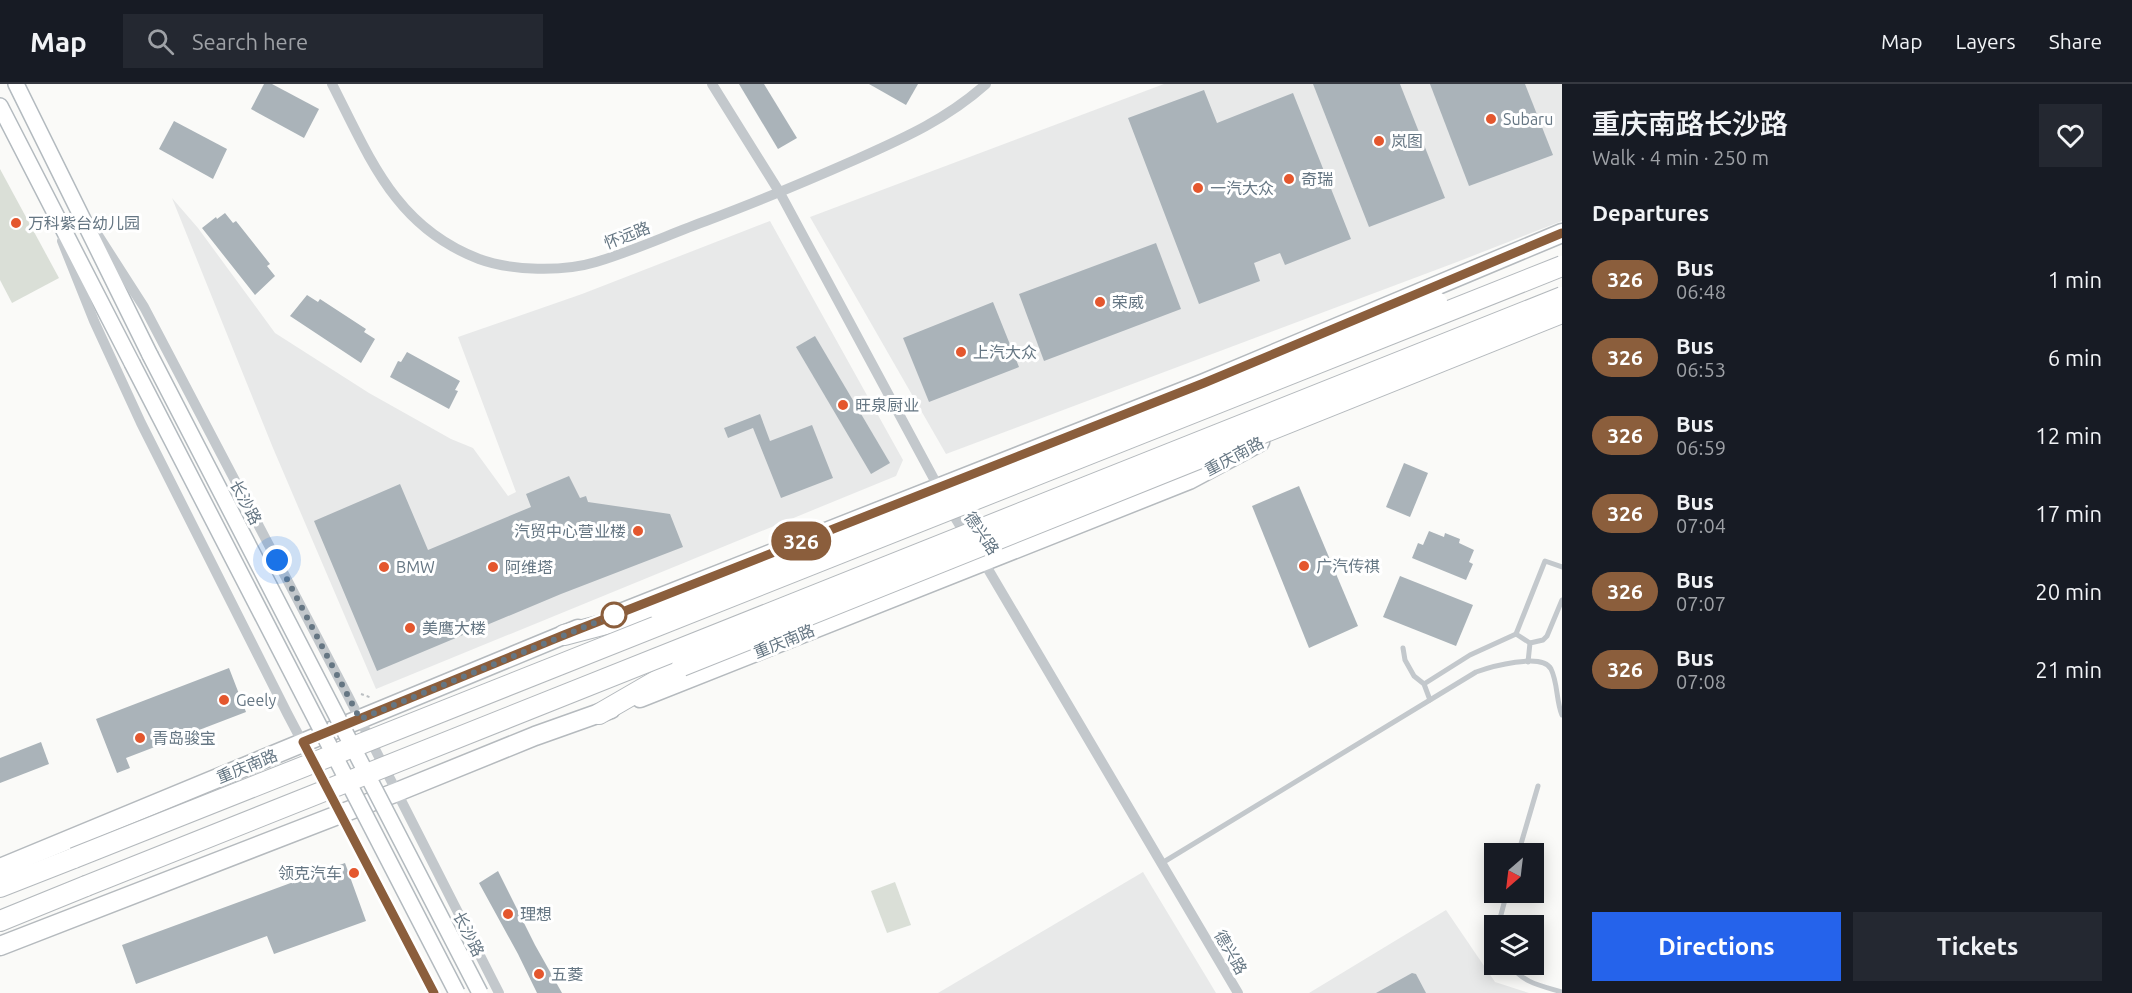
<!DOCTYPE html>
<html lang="en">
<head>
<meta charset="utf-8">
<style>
  :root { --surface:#171b24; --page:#242831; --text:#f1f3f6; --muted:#9ea1a6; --line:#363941; --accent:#2563eb }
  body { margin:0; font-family:Ubuntu,"Noto Sans SC",sans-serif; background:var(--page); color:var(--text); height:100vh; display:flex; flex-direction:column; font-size:22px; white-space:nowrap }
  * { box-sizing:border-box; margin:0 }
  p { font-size:20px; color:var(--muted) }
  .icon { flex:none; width:33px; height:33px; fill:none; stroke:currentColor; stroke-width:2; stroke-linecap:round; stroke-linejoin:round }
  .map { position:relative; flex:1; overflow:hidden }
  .side { display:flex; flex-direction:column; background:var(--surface); width:570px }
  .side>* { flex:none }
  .badge { padding:0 12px; border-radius:20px; font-size:21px; line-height:39px }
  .needle { width:39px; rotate:208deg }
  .fabs { position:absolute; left:1484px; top:759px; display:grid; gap:12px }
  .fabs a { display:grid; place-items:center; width:60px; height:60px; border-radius:0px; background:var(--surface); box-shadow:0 3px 15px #0003; font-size:30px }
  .you { position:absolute; width:30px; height:30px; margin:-15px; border:4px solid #fff; border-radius:50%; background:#1a73e8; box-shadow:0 0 0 9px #1a73e833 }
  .map>.badge { position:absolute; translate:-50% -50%; box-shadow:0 0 0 3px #fff }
  h2 { padding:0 30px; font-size:22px; line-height:54px }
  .round { display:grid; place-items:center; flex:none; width:63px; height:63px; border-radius:0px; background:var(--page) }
  .head { display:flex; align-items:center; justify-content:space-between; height:102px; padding:0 30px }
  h1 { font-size:28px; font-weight:600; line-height:45px }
  .action { display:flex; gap:12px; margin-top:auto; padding:12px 30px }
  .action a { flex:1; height:69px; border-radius:0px; background:var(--accent); color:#fff; font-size:24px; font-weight:600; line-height:69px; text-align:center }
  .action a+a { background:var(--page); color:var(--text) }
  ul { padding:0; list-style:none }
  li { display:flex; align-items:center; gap:18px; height:78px; padding:0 30px }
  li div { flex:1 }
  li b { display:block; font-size:22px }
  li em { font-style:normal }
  li .badge { min-width:66px; font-weight:700; text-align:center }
  header { display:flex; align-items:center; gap:36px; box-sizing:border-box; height:84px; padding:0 30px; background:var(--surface); border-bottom:2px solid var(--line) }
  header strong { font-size:28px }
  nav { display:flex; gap:33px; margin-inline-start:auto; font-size:21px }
  .search { width:420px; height:54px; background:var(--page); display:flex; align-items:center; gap:15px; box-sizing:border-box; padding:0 21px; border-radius:0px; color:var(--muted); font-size:22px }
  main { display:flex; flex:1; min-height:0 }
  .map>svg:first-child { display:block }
</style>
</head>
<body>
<header>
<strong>Map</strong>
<div class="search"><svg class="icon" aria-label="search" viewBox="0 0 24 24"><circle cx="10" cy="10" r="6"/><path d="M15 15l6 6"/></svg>Search here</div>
<nav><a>Map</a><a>Layers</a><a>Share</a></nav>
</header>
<main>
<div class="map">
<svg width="1562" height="909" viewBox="0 0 1562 909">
  <rect width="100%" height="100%" fill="#fafaf8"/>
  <g fill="#e8e9e9">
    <path d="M1164 0H1562V137L1457 178 946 370 810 133Z"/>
    <path d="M172 114 198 144 275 249 369 309 451 355 473 364 508 412 516 408 458 253 582 210 770 137 903 376 896 392 376 605 273 364Z"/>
    <path d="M1143 788 1216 909H938Z"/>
    <path d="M1446 826 1495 898 1529 909H1309Z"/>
  </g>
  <g fill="#dadfd7">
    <path d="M0 85 59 194 12 219 0 196Z"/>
    <path d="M895 798 911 841 887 849 871 807Z"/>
  </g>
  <g fill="#aab3b9">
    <path d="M264 0H272L319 25 304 54 251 25Z"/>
    <path d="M739 0H764L797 54 778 65Z"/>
    <path d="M869 0H918L906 21Z"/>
    <path d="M1313 0H1400L1445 114 1369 143Z"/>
    <path d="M1430 0H1525L1553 71 1469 102Z"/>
    <path d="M1204 6 1217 39 1293 9 1351 155 1285 181 1280 169 1254 179 1260 197 1199 220 1128 34Z"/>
    <path d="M174 37 227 65 213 95 159 65Z"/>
    <path d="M225 129 233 139 236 137 270 180 267 182 275 192 255 211 202 144 216 133 217 135Z"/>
    <path d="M1156 159 1181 225 1044 277 1019 210Z"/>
    <path d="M307 211 318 218 320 215 366 245 364 248 375 255 361 279 290 232Z"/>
    <path d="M993 218 1019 283 929 318 903 254Z"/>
    <path d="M815 252 890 379 871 390 796 263Z"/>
    <path d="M407 268 460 297 455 306 458 307 449 325 390 293 398 277 401 278Z"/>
    <path d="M760 330 770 357 812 341 833 394 781 414 753 344 728 354 724 344Z"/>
    <path d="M1404 379 1428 389 1410 433 1386 423Z"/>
    <path d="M569 392 580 414 586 412 588 418 670 430 683 463 561 510 377 587 314 437 400 400 428 466 531 423 526 410Z"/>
    <path d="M1299 402 1358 542 1309 564 1252 422Z"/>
    <path d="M1429 447 1444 453 1445 449 1460 455 1459 459 1474 466 1469 478 1473 480 1466 496 1412 474 1418 459 1423 461Z"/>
    <path d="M1400 492 1473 521 1456 562 1383 533Z"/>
    <path d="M229 584 246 628 126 674 130 684 117 689 96 635Z"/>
    <path d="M41 658 49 680 0 699V674Z"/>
    <path d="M345 779 366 837 274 870 267 852 136 900 122 861Z"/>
    <path d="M498 787 535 861 562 909H537L518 870 479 799Z"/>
    <path d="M1412 889 1416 890 1426 909H1376Z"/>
  </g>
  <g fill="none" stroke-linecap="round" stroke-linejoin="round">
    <defs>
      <g id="secondary">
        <path d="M16 0 150 271"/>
        <path d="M0 22 132 279"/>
      </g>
      <g id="primary">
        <path d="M618 530 1204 299 1562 149"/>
        <path d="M640 614 1189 396 1260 358"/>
        <path d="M0 784 578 545"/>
        <path d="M0 862 397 708 535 652 611 625"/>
      </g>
      <g id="highway">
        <path d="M564 551 659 526"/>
        <path d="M599 630 682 582"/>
        <path d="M0 803 74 774"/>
        <path d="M0 837 86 802"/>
      </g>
    </defs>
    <use href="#secondary" stroke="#b3babf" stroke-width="18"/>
    <use href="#primary" stroke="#b5babe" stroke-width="21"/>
    <use href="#highway" stroke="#b4b9bd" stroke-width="22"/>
    <path stroke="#bbbfc2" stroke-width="2" stroke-dasharray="3 3" stroke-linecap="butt" d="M361 610 372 614"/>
    <g stroke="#c3c8cc" stroke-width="5">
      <path d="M1530 559 1516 550 1545 477 1562 483"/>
      <path d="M1403 564 1405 576 1414 592 1424 600 1430 616"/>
      <path d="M1528 578 1530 559 1543 556 1547 552 1562 516"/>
      <path d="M1424 600 1470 571 1516 550"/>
      <path d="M1518 770 1538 702"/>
      <path d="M1162 779 1476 588C1490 583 1542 568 1551 585 1558 599 1556 617 1562 631"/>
      <path d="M1498 842 1507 808"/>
      <path d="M1510 880C1522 899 1542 902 1562 908"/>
    </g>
    <g stroke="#c3c8cc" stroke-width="10">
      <path d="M332 0C370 74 395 143 479 175 512 187 563 188 596 178 633 167 670 150 706 137 757 118 807 97 857 75 904 54 947 35 986 0"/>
      <path d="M712 0 780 109 941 408"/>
      <path d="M94 145 144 223 348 612 499 909"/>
      <path d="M62 157 94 237 141 339 287 629 434 909"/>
      <path d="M948 422 968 455"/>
      <path d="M982 475 1238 909"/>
    </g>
    <use href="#secondary" stroke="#fff" stroke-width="15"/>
    <use href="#primary" stroke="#fff" stroke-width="18"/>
    <use href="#highway" stroke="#fff" stroke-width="20"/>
    <defs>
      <g id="secondary-bridge">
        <path d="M150 271 480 909"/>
        <path d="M132 279 457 909"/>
      </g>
      <g id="highway-bridge">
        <path d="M659 526 1437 218"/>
        <path d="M682 582 1562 229"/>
        <path d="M74 774 1562 182"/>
        <path d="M86 802 1562 213"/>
      </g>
    </defs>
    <use href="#secondary-bridge" stroke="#b3babf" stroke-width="18" stroke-linecap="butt"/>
    <use href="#highway-bridge" stroke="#b4b9bd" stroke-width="22" stroke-linecap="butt"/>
    <use href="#secondary-bridge" stroke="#fff" stroke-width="15"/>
    <use href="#highway-bridge" stroke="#fff" stroke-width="20"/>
  </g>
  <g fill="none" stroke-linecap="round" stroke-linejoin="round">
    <defs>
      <path id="line" d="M434 909 303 658 564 551 1204 299 1562 149"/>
    </defs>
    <use href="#line" stroke="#fff" stroke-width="14"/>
    <use href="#line" stroke="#8b5e3c" stroke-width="9"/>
    <path stroke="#657683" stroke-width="6" stroke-dasharray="0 10.8" d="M277 476 360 635 614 531"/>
  </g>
  <g fill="#e4572e" stroke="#fff" stroke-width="2">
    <circle cx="1491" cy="35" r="6"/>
    <circle cx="1379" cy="57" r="6"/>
    <circle cx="1289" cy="95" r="6"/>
    <circle cx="1198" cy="104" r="6"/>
    <circle cx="16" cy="139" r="6"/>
    <circle cx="1100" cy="218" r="6"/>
    <circle cx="961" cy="268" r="6"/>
    <circle cx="843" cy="321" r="6"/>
    <circle cx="638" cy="447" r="6"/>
    <circle cx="1304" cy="482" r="6"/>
    <circle cx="384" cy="483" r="6"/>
    <circle cx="493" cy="483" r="6"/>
    <circle cx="410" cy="544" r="6"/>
    <circle cx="224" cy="616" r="6"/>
    <circle cx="140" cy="654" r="6"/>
    <circle cx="354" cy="789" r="6"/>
    <circle cx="508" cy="830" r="6"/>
    <circle cx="539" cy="890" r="6"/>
  </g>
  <circle fill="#fff" stroke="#8b5e3c" stroke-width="3" cx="614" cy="531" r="12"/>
  <g text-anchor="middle" stroke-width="6" stroke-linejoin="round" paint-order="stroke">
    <g font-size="16" fill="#657683" stroke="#fff" text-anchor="start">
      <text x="1503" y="41">Subaru</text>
      <text x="1391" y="63">岚图</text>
      <text x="1301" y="101">奇瑞</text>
      <text x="1210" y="110">一汽大众</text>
      <text x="28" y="145">万科紫台幼儿园</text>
      <text x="1112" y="224">荣威</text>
      <text x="973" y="274">上汽大众</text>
      <text x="855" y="327">旺泉厨业</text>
      <text x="626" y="453" text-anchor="end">汽贸中心营业楼</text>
      <text x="1316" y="488">广汽传祺</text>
      <text x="396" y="489">BMW</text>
      <text x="505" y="489">阿维塔</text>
      <text x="422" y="550">美鹰大楼</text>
      <text x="236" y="622">Geely</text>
      <text x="152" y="660">青岛骏宝</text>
      <text x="342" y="795" text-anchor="end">领克汽车</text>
      <text x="520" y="836">理想</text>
      <text x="551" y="896">五菱</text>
    </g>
    <g font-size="16" fill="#657683" stroke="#fff">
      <text transform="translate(627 151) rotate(-21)" y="6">怀远路</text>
      <text transform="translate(1234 372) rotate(-28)" y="6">重庆南路</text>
      <text transform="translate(246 418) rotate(62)" y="6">长沙路</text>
      <text transform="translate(982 449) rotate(56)" y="6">德兴路</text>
      <text transform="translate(784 557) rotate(-22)" y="6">重庆南路</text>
      <text transform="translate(247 682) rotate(-22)" y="6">重庆南路</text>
      <text transform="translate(469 850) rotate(63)" y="6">长沙路</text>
      <text transform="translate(1231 868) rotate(60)" y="6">德兴路</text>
    </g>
  </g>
</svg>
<div class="fabs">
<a><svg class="needle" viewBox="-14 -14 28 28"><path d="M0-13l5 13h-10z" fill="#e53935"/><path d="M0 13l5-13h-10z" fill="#9ea1a6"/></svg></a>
<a><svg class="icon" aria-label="layers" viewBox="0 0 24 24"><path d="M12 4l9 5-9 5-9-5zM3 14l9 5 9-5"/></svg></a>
</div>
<div class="you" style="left:277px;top:476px"></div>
<b class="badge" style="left:801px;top:457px;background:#8b5e3c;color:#fff">326</b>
</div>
<section class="side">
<div class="head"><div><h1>重庆南路长沙路</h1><p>Walk · 4 min · 250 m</p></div><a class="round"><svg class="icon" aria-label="heart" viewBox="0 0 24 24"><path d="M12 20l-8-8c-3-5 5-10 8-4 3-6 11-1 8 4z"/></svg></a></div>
<h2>Departures</h2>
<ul>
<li><span class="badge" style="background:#8b5e3c;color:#fff">326</span><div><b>Bus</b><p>06:48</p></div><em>1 min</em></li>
<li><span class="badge" style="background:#8b5e3c;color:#fff">326</span><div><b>Bus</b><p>06:53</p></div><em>6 min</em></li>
<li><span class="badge" style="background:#8b5e3c;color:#fff">326</span><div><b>Bus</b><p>06:59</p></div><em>12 min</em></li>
<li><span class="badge" style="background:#8b5e3c;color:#fff">326</span><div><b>Bus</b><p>07:04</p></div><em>17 min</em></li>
<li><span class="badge" style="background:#8b5e3c;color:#fff">326</span><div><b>Bus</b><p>07:07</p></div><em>20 min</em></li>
<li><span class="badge" style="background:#8b5e3c;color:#fff">326</span><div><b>Bus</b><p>07:08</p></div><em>21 min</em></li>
</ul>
<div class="action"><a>Directions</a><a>Tickets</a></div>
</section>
</main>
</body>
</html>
